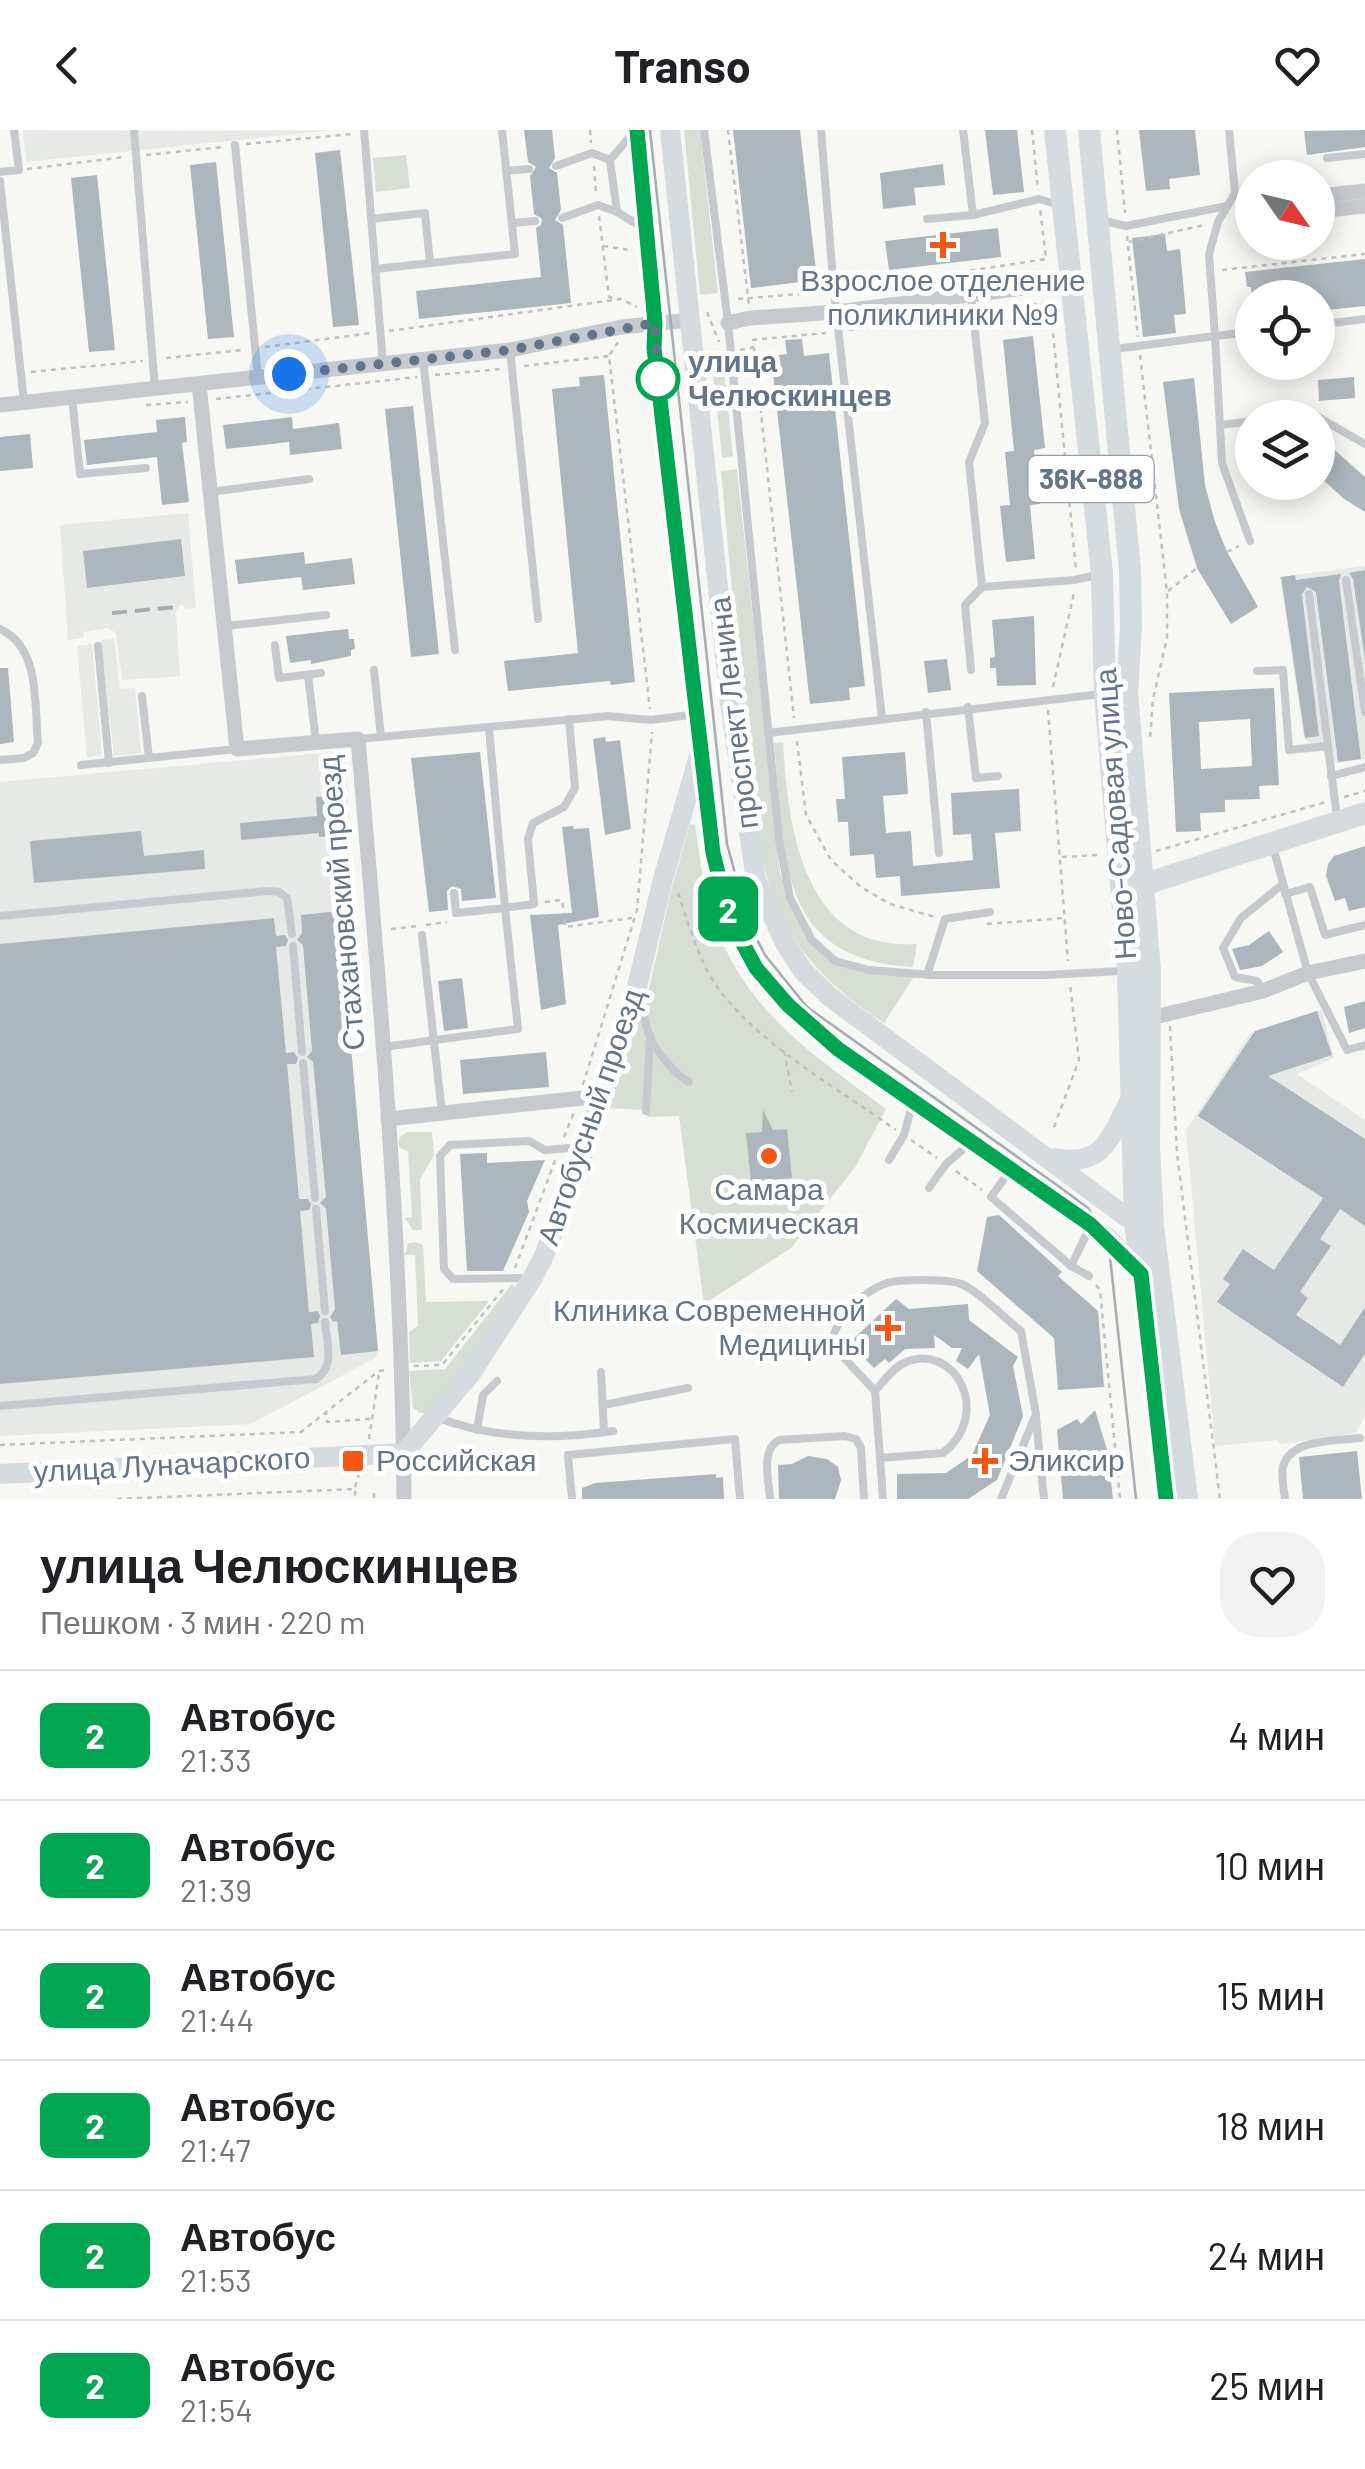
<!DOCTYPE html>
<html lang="ru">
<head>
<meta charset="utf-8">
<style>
  :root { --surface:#fff; --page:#f2f2f2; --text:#202124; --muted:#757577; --line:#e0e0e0 }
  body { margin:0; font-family:Barlow,sans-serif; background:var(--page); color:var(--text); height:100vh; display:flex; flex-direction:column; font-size:38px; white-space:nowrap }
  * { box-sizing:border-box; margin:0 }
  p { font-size:32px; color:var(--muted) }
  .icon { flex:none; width:55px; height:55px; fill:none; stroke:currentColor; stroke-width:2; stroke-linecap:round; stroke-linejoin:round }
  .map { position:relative; height:1369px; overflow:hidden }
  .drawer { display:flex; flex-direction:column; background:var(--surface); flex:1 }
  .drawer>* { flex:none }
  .badge { padding:0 20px; border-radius:15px; font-size:35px; line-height:65px }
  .needle { width:65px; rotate:124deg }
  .controls { position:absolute; left:1235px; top:30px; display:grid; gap:20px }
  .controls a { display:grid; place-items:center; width:100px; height:100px; border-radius:50%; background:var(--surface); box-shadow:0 5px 25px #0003; font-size:50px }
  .you { position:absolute; width:50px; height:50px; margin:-25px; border:8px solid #fff; border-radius:50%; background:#1a73e8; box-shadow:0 0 0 15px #1a73e833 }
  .map>.badge { position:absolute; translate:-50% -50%; box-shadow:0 0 0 5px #fff }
  .round { display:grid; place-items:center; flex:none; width:105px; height:105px; border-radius:40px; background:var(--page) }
  .summary { display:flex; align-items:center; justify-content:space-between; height:170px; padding:0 40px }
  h1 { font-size:48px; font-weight:700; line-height:75px }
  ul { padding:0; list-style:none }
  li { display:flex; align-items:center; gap:30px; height:130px; padding:0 40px; border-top:2px solid var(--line) }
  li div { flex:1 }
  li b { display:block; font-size:38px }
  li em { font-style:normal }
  li .badge { min-width:110px; font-weight:700; text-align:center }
  header { display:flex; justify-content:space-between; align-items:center; height:130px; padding:0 40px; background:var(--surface); font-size:45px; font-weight:700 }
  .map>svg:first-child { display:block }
</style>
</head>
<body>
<header><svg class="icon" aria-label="back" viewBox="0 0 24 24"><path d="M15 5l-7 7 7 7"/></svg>Transo<svg class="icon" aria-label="heart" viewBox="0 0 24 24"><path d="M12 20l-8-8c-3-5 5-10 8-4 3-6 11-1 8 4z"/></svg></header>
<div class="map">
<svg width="1365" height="1369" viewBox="0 0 1365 1369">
  <rect width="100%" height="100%" fill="#f7f7f3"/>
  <g fill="#e7e9e7">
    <path d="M23 0 178 1 333 0 26 32Z"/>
    <path d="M188 383 196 478 187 479 181 474 176 481 180 546 122 550 116 503 108 498 84 502 83 508 68 510 60 395Z"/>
    <path d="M1365 436V629L1337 633 1304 608 1280 447Z"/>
    <path d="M114 509 120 559 135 558 141 623 114 626 101 510Z"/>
    <path d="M92 514 102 625 87 627 77 516Z"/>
    <path d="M345 621 351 718 332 742 339 781 378 1221 375 1228 251 1294 0 1306V652Z"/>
    <path d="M1322 880 1334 928 1297 944 1365 990V1285L1356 1303 1280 1314 1278 1310 1215 1316 1186 1000 1250 903Z"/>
  </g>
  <g fill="#d7dfd4">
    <path d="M684 0H700L718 163 700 165Z"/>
    <path d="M406 25 410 58 376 62 373 28Z"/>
    <path d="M723 231 733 326 722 328 712 232Z"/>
    <path d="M737 339 780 743C813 824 830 838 917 842L884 893C846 868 810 838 788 798 757 744 756 681 748 621 737 528 730 434 721 341Z"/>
    <path d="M783 612C788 698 803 822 917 814L913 837C773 830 785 720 774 613Z"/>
    <path d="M690 694 695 695C700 728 703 763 715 794 747 883 814 925 886 979L856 1036 791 1118 704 1174 679 986 648 987 644 980 607 978 649 859 671 760Z"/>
    <path d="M408 1002H432L434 1025 420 1049 422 1100H413L405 1088 412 1087 408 1021 400 1018 398 1012 401 1006Z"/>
    <path d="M416 1112 423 1115 426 1172 489 1171 441 1231 410 1233 409 1202 418 1196 415 1125H405L408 1113Z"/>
    <path d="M512 1154 518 1160 520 1168 429 1283H421L413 1278 409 1241 445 1239Z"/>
  </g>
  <g fill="#aeb6bd" fill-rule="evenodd">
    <path d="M524 0H552L555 28 549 38 557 43 561 80 555 90 563 95 571 173 419 189 416 161 541 147 536 98 541 95 542 89 534 84 530 46 536 37 528 32Z"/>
    <path d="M733 0H800L817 150 751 158Z"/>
    <path d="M985 0H1017L1024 62 993 65Z"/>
    <path d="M1139 0H1195L1200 45 1169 49 1170 59 1146 61Z"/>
    <path d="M1365 0V17L1307 25 1304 1Z"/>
    <path d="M340 20 359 195 333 197 315 23Z"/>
    <path d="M216 32 234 207 208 209 190 35Z"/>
    <path d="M943 34 945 55 914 58 916 75 883 79 880 43Z"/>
    <path d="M97 45 115 220 89 222 71 48Z"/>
    <path d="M998 98 1001 127 889 140 885 111Z"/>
    <path d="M1165 104 1167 121 1180 119 1186 184 1174 185 1176 203 1143 207 1132 108Z"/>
    <path d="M1365 129V176L1318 181V168H1252L1251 157H1247L1245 142Z"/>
    <path d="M1033 206 1045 318 1034 320 1040 374 1030 375 1035 429 1006 432 1000 376 1010 375 1005 322 1014 321 1003 210Z"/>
    <path d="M802 209 804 226 829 223 865 556 849 558 850 570 810 574 771 226 787 224 785 210Z"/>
    <path d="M604 245 635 552 611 555 610 551 508 561 504 531 578 523 552 259 580 256 579 247Z"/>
    <path d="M1354 247 1355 268 1319 271 1318 250Z"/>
    <path d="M1194 248 1205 355 1215 392 1227 422 1258 477 1231 494 1197 438 1179 379 1163 252Z"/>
    <path d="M413 276 439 524 411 527 385 279Z"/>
    <path d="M185 287 187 312 182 313 189 372 162 375 157 327 87 335 84 310 157 302 156 290Z"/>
    <path d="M292 287 293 299 339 293 342 319 290 325 289 312 226 319 223 295Z"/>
    <path d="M30 304 33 338 0 341V307Z"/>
    <path d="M1318 305 1365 347V382L1344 369 1318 345Z"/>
    <path d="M181 409 185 446 87 458 83 421Z"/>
    <path d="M304 422 305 434 352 428 355 454 303 460 301 447 238 454 235 430Z"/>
    <path d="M1365 440V529L1353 449 1349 443Z"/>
    <path d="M1341 444 1339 451 1361 629 1338 632 1316 462 1307 457 1302 464 1319 606 1305 608 1281 447 1295 445 1296 450Z"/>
    <path d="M1034 486 1036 555 997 556 996 538H990V528L995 527 992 490Z"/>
    <path d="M348 499 349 509H354L355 519 351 520V526L311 534V530L290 533 286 506Z"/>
    <path d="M947 529 951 560 928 563 924 531Z"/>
    <path d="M0 538H8L14 612 0 614Z"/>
    <path d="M1274 558 1279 655 1259 656 1260 669 1225 670V682L1200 683 1201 701 1176 702 1169 563ZM1250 589 1252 636 1201 639 1199 592Z"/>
    <path d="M605 607 606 612 620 610 631 699 605 705 593 609Z"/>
    <path d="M480 622 496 768 462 771 461 759 452 756 447 761 448 780 429 782 411 628Z"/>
    <path d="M905 622 908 664 883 666 886 703 911 701 913 736 973 730 971 704 953 705 951 663 1019 659 1021 701 995 703 1000 758 901 766 900 746 876 748 874 724 850 726 848 692H838L836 669H845L842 627Z"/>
    <path d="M339 665 343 705 319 707V703L241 710 240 693 317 686 316 667Z"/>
    <path d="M573 696 574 699 589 698 599 787 558 795 566 874 541 880 530 785 572 783 562 697Z"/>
    <path d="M141 701 144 726 204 720 205 739 34 753 30 711Z"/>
    <path d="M1365 716V777L1349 781 1345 768 1335 771 1326 746 1328 734 1334 726Z"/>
    <path d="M339 781 378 1221 341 1225 337 1191 333 1192 330 1187 335 1179 326 1078 320 1073 326 1067 313 932 307 927 312 921 303 815 297 810 302 803 301 785Z"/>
    <path d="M274 788 276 806 285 805 288 810 286 816 276 817 286 923 294 922 298 928 296 934H287L299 1069H308L311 1074 309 1080 300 1081 309 1182 318 1181 320 1186 318 1193 311 1194 314 1227 0 1254V814Z"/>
    <path d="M1269 801 1283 822 1262 836 1240 840 1232 819 1249 815Z"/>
    <path d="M462 848 468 898 444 901 438 851Z"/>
    <path d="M1365 871V898L1349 903 1344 877Z"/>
    <path d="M1317 881 1332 925 1268 946 1365 1009V1096L1340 1079 1320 1109 1331 1116 1300 1162 1308 1168 1296 1185 1340 1215 1365 1177V1224L1343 1257 1217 1172 1230 1154 1223 1149 1243 1119 1274 1140 1323 1068 1198 986 1255 901Z"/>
    <path d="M546 922 549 957 463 964 460 930Z"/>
    <path d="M763 980 773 1000 787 999 792 1048 751 1052 746 1003 762 1002Z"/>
    <path d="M487 1023V1033L545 1030 527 1071 529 1082 503 1141H467L460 1024Z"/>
    <path d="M999 1085 1062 1142 1058 1146 1098 1181 1104 1257 1058 1260 1054 1208 977 1141 987 1087Z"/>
    <path d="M896 1169 909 1179 968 1174 969 1190 1018 1227 1013 1236 1023 1286 997 1350 968 1369H897V1344L946 1343 972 1325 990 1285 979 1224 968 1239 956 1231 962 1218H952L934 1205 935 1218 905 1219 889 1233 885 1229 874 1238 849 1213Z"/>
    <path d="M1095 1280 1108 1323 1113 1369H1063L1057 1300 1077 1289 1081 1294Z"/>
    <path d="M1357 1321 1362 1369H1303L1299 1327Z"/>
    <path d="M808 1326 827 1329 838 1337 841 1350 835 1369H779L778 1335 792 1334Z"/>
    <path d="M716 1344V1348L723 1347 724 1369H582V1358L595 1353Z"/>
  </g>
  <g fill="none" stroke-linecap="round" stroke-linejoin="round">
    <g stroke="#bfc2c4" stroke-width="2.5" stroke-dasharray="5 5" stroke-linecap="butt">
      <path d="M590 0 591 13"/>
      <path d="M728 0 749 176"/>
      <path d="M1032 0 1038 60"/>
      <path d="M1117 0 1125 83"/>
      <path d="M246 14 352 4"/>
      <path d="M146 25 223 17"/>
      <path d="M594 36 596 63"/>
      <path d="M27 39 124 27"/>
      <path d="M599 86 609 167 614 168"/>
      <path d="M1127 106 1138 207"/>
      <path d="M1129 112 1204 95"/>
      <path d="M603 116 630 120"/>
      <path d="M1222 140 1365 124"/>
      <path d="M842 160 1046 129 1040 78"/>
      <path d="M738 169 824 162"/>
      <path d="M982 181 1050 172 1076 440"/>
      <path d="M707 182 719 212"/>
      <path d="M849 200 965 184"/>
      <path d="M389 201 621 169 637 177"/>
      <path d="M752 210 826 203"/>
      <path d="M618 212 609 226 650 579"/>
      <path d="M265 217 371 203"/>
      <path d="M754 218 794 588"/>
      <path d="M740 220 754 217"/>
      <path d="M1140 225 1167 462V508L1153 569 1150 609"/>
      <path d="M166 228 242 220"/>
      <path d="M524 236 609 226"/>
      <path d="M31 242 143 231"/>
      <path d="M435 245 501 239"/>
      <path d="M216 269 417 247"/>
      <path d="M146 275 188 272"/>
      <path d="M1227 422 1239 416"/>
      <path d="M1168 461 1197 438"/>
      <path d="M1053 557 1074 463"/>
      <path d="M1048 580 1068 831"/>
      <path d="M797 611 806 685 831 730 861 757 890 774 935 787"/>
      <path d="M1344 667 1365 661"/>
      <path d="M1156 721 1326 672"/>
      <path d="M1062 727 1098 725"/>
      <path d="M678 763C688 792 696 822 712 849 748 908 839 959 896 1000"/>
      <path d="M545 772 562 770 564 783"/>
      <path d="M565 790V797L632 788"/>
      <path d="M987 794 1064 788"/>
      <path d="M426 795 447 792"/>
      <path d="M391 799 418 796"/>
      <path d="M1170 896 1177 1023 1220 1369"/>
      <path d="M784 921 792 962"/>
      <path d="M583 955 637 780 652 602"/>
      <path d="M1054 997 1079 930 1070 854"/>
      <path d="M564 1007 574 982"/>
      <path d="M911 1010 937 1028"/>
      <path d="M956 1041 982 1060"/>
      <path d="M515 1138 556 1028"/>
      <path d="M1096 1155 1100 1160 1120 1369"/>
      <path d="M414 1236 442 1235 504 1158"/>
      <path d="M370 1289 327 1292 326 1282 379 1241 386 1240"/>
      <path d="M369 1309 379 1243"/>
      <path d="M0 1315 301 1302 325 1283"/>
      <path d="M355 1357 360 1341"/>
      <path d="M374 1363V1369"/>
      <path d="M117 1369 355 1359V1369"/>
    </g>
    <g stroke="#c6cace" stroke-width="8">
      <path d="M134 0 155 259"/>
      <path d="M364 0 383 234"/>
      <path d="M704 0 728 193 779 709 790 768 812 810 835 831 869 840 932 845H1045L1122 841"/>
      <path d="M821 0 834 162 882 588"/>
      <path d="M963 0 973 85"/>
      <path d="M633 3 610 30 617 82 642 97"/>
      <path d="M235 15 258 247"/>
      <path d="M1327 28 1365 24"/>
      <path d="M556 36 592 23 610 30"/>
      <path d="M506 41 529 39"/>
      <path d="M0 42 19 40 14 0"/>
      <path d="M0 51 24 272"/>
      <path d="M562 88 598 75 617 82"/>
      <path d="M371 89 425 83 430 133"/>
      <path d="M927 89 973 85 1039 69 1057 74"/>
      <path d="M1099 90 1126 96 1227 76"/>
      <path d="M512 93 535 91"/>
      <path d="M375 139 515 124 502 0"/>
      <path d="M971 166 985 293 969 332 982 457"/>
      <path d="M1318 195 1365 189"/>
      <path d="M1115 219 1215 206 1209 124 1218 92 1235 63 1229 0"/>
      <path d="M510 220 538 489"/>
      <path d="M423 229 455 520"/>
      <path d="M72 267 80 344 146 338"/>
      <path d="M1283 288 1313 284 1365 314"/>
      <path d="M1220 295 1252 291"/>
      <path d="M210 362 309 349"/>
      <path d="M1250 411 1222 333 1215 206 1252 202"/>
      <path d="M1346 450 1365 582"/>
      <path d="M1309 464 1337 688"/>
      <path d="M226 496 326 485"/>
      <path d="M0 499C41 518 34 574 38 613L33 623 24 628 0 630"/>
      <path d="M275 515 279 548 321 543"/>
      <path d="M98 516 109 633"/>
      <path d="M374 540 381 607"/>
      <path d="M971 540 965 475 982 457 1074 450 1097 445"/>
      <path d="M1257 541 1283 540 1289 620 1328 616"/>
      <path d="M308 545 316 612"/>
      <path d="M142 566 149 628"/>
      <path d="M968 577 976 648 998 646"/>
      <path d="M926 582 939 723"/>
      <path d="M768 603 1101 564"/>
      <path d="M358 609 608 586 651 590 697 584"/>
      <path d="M81 635 236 619"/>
      <path d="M1331 646 1365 637"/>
      <path d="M1273 717 1308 843 1347 920 1365 915"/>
      <path d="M454 763 456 783 505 778 489 598"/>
      <path d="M1285 764 1310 757 1325 805 1365 795"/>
      <path d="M0 786 268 761 279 762 287 768 292 804"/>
      <path d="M422 805 442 983"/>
      <path d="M293 816 302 922"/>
      <path d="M927 845 945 789 990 782"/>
      <path d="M1263 861 1257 851 1235 847 1223 818 1241 788 1283 754"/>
      <path d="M638 866C645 879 644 894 650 907 656 921 675 945 689 952"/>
      <path d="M383 917 518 899 505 778 534 774 528 709 533 693 564 677 575 658 569 589"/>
      <path d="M303 933 315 1068"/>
      <path d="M646 981 650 906"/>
      <path d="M889 1030 904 1005 912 975"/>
      <path d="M1011 1039 991 1067 1071 1136"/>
      <path d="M929 1058 946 1034 969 1014"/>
      <path d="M316 1079 325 1181"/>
      <path d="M1089 1146 1071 1136 1091 1095"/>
      <path d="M529 1148 453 1149 444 1139 440 1026 450 1015 529 1011 545 1020 581 1017"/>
      <path d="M601 1242 604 1302"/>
      <path d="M875 1261C883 1252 893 1238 904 1233 954 1210 994 1283 943 1323L880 1328"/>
      <path d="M603 1275 688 1258"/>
      <path d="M0 1276 316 1249C335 1237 327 1213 325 1192"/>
      <path d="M436 1287C492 1309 554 1310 613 1301"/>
      <path d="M1036 1288 1044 1369"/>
      <path d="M477 1300 483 1265 497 1251"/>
      <path d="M572 1369 568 1325 735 1309 740 1369"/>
      <path d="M770 1369C769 1350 760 1320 779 1310L845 1306 856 1309 861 1318 864 1369"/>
      <path d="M883 1369 875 1261 833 1216C830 1192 865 1160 887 1153 902 1149 943 1149 958 1153 975 1157 1006 1190 1021 1201L1036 1284 1001 1369"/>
      <path d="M1285 1369C1284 1360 1281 1346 1283 1337 1290 1308 1337 1311 1360 1308"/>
    </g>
    <g stroke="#c6cace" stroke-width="15">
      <path d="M1318 66 1365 61"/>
      <path d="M1247 74 1252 73"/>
      <path d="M1318 81 1365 76"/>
      <path d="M1247 89 1252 88"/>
      <path d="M728 193 750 188 837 182 1069 152"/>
      <path d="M199 254 237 619 358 609C380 862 402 1115 404 1369"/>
      <path d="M0 275 510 220 622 197 691 190"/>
      <path d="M1142 890 1263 861 1308 843 1365 831"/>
      <path d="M388 989 601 966"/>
    </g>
    <g stroke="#d6dbe0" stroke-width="20">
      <path d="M637 0 655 193 654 218 713 723 725 770 740 808 756 838 788 875 839 919 1091 1095 1108 1108 1141 1144"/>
      <path d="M670 0 730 572 756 750 785 813 803 841 830 867 1125 1086 1135 1092 1148 1095"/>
      <path d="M1055 1028C1104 1038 1110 1007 1130 970"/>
      <path d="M0 1344 404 1323 472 1242 533 1147 544 1126 585 1017 636 861 663 749 699 626"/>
    </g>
    <g stroke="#d6dbe0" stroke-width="22">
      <path d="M1055 0 1102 444 1105 564 1128 840 1135 1092 1167 1369"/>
      <path d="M1089 0 1130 441 1131 497 1127 562 1150 841 1149 1017 1153 1096 1187 1369"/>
      <path d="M1130 759 1365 683"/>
    </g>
    <path stroke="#a6acb2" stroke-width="2.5" d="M650 0 727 714 749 794 765 825 807 877 1061 1058 1088 1078 1108 1108 1136 1369"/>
    <path stroke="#a6acb2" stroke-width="4" stroke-dasharray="15 8" stroke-linecap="butt" d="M112 483 177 477"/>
  </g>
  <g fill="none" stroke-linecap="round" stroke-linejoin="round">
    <defs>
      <path id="line" d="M637 0 655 193 654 218 713 723 725 770 740 808 756 838 788 875 838 919 1091 1095 1141 1144 1166 1369"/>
    </defs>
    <use href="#line" stroke="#fff" stroke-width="22"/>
    <use href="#line" stroke="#00a651" stroke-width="15"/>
    <path stroke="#637588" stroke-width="10" stroke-dasharray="0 18" d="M289 244 510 220 655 193 658 255V249"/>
  </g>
  <g fill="#f55715" stroke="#fff" stroke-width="4">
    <path d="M938 100h10v10h10v10h-10v10h-10v-10h-10v-10h10z"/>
    <circle cx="769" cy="1026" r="10"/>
    <path d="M883 1183h10v10h10v10h-10v10h-10v-10h-10v-10h10z"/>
    <rect x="341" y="1319" width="24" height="24" rx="5"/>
    <path d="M980 1316h10v10h10v10h-10v10h-10v-10h-10v-10h10z"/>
  </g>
  <circle fill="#fff" stroke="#00a651" stroke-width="5" cx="658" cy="249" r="20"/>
  <g text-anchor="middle" stroke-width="10" stroke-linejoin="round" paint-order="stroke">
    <rect fill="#fff" stroke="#929eac" stroke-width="2.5" x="1028.5" y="326" width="125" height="46" rx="8"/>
    <g font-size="28" font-weight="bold" fill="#637588">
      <text x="1091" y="359">36К-888</text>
    </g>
    <g font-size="30" fill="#637588" stroke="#fff">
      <text x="943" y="161">Взрослое отделение<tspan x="943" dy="34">поликлиники №9</tspan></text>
      <text x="769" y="1070">Самара<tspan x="769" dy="34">Космическая</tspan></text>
      <text x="866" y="1191" text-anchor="end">Клиника Современной<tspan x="866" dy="34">Медицины</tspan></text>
      <text x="376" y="1341" text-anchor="start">Российская</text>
      <text x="1008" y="1341" text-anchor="start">Эликсир</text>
    </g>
    <g font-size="30" font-weight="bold" fill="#637588" stroke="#fff" text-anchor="start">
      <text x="688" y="242">улица<tspan x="688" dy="34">Челюскинцев</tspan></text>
    </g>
    <g font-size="30" fill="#637588" stroke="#fff">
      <text transform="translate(734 583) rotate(-97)" y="10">проспект Ленина</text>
      <text transform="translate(1116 684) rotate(-94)" y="10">Ново-Садовая улица</text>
      <text transform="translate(342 773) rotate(-95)" y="10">Стахановский проезд</text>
      <text transform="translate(591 987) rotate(-71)" y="10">Автобусный проезд</text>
      <text transform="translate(172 1335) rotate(-3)" y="10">улица Луначарского</text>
    </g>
  </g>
</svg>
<div class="controls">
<a><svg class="needle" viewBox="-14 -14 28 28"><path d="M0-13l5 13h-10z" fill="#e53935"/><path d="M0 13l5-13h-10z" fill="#757577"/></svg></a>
<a><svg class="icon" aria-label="locate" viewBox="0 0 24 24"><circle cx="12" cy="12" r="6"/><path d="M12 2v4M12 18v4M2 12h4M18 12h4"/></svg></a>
<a><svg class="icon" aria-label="layers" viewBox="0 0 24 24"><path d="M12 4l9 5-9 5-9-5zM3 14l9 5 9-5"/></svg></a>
</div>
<div class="you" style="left:289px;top:244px"></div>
<b class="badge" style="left:728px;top:779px;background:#00a651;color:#fff">2</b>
</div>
<section class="drawer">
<div class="summary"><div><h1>улица Челюскинцев</h1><p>Пешком · 3 мин · 220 m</p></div><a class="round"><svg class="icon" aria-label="heart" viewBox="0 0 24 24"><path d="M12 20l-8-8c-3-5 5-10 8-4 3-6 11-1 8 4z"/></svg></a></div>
<ul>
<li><span class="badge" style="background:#00a651;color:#fff">2</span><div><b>Автобус</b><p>21:33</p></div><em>4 мин</em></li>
<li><span class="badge" style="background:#00a651;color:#fff">2</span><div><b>Автобус</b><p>21:39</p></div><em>10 мин</em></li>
<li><span class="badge" style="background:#00a651;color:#fff">2</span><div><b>Автобус</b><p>21:44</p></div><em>15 мин</em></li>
<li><span class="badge" style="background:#00a651;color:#fff">2</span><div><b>Автобус</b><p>21:47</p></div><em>18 мин</em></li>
<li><span class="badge" style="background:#00a651;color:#fff">2</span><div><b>Автобус</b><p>21:53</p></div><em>24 мин</em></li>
<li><span class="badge" style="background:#00a651;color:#fff">2</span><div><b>Автобус</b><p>21:54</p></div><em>25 мин</em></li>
</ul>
</section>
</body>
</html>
